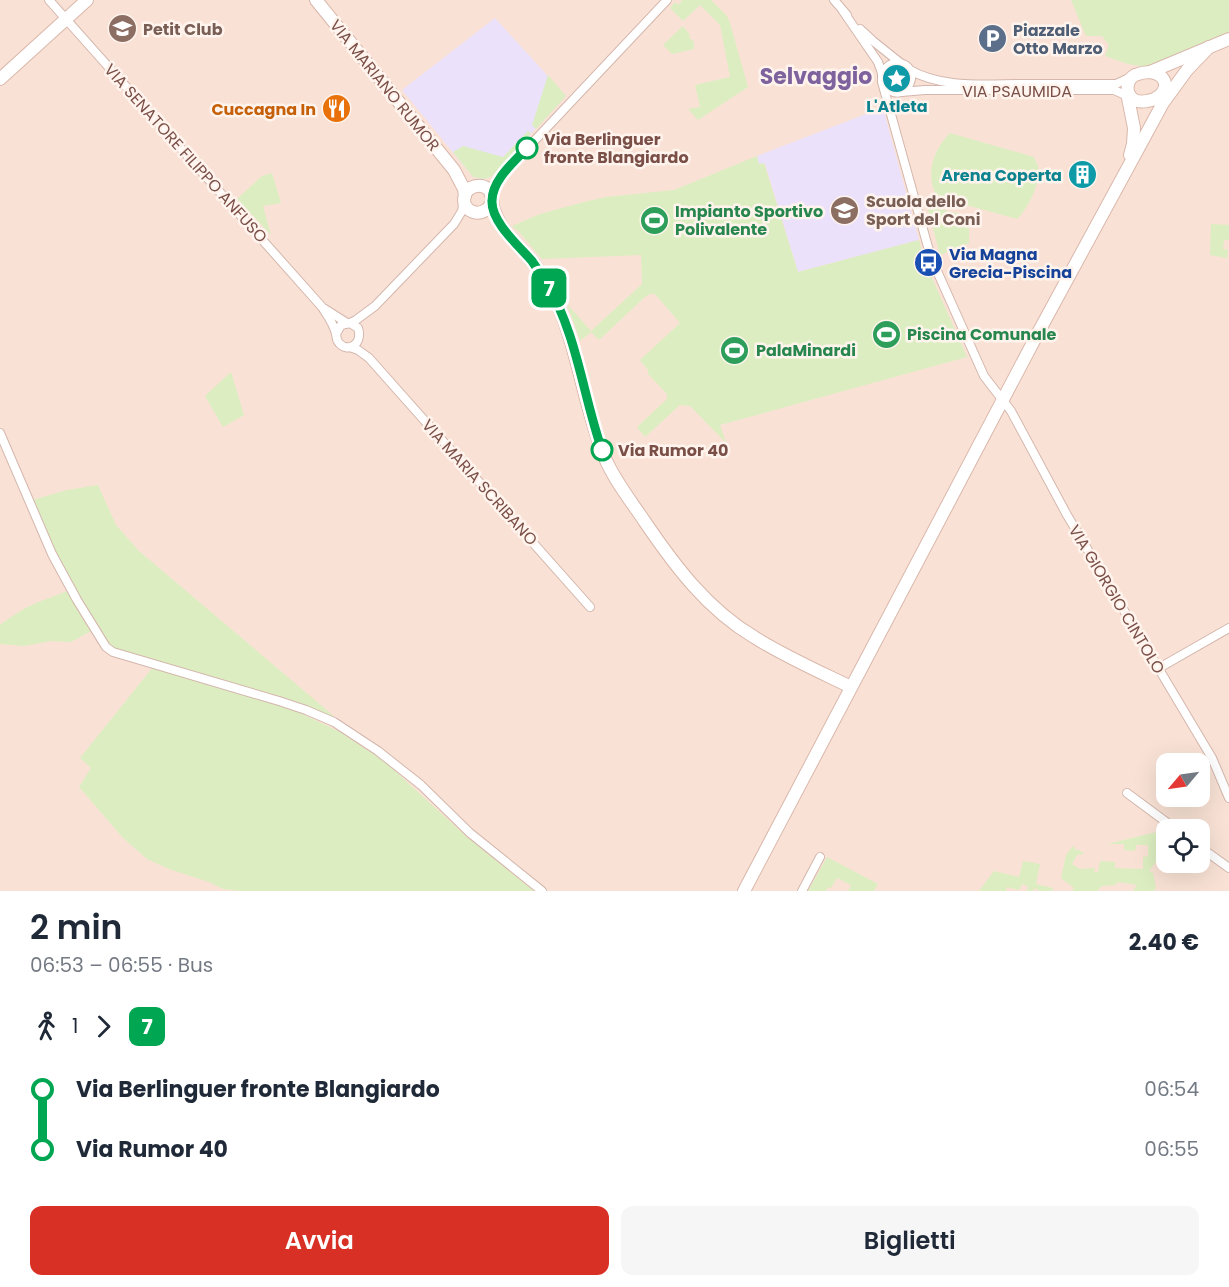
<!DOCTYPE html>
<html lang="it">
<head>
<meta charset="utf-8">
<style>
  :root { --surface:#fff; --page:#f6f6f7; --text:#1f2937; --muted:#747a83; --accent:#d93025 }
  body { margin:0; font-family:Poppins,sans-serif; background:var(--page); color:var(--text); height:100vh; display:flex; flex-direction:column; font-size:22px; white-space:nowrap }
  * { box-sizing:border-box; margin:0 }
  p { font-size:20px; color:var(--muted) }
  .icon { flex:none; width:33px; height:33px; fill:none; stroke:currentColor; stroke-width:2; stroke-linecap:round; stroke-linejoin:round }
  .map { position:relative; height:891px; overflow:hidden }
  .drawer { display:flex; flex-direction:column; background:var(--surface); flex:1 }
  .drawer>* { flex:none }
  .badge { padding:0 12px; border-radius:9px; font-size:21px; line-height:39px }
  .needle { width:39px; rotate:241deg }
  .buttons { position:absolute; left:1156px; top:753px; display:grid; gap:12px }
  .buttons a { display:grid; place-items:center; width:54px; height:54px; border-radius:12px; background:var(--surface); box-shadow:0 6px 24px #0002; font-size:30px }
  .map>.badge { position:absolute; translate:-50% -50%; box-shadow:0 0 0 3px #fff }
  .legs { display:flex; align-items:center; gap:9px; height:66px; padding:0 30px; font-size:20px }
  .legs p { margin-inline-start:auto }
  .overview { display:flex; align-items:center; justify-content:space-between; height:102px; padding:0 30px }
  h1 { font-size:33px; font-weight:600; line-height:45px }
  .action { display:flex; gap:12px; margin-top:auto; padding:12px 30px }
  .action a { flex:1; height:69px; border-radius:12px; background:var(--accent); color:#fff; font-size:24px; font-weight:600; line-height:69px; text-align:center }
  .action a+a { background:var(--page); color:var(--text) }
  ul { padding:0 30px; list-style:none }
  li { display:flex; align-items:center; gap:21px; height:60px; font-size:22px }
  li i { display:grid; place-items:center; width:9px; height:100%; margin:0 8px; background:currentColor }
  li i::after { content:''; width:15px; height:15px; margin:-8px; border:4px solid; border-radius:50%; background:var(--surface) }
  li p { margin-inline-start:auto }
  li:first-child i { background:linear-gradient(#0000 50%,currentColor 0) }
  li:last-child i { background:linear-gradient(currentColor 50%,#0000 0) }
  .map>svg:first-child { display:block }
</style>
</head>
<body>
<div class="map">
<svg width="1229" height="891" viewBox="0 0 1229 891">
  <rect width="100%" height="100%" fill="#feefe4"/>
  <path fill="#f9e2d5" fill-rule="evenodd" d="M0 0H1229V891H0ZM1167 764H1200V796H1167ZM1167 830H1200V862H1167Z"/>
  <g fill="#ece1fb">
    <path d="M495 18 566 96 492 176 485 179 478 178 473 177 402 90Z"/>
    <path d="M879 109 884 112 919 240 798 272 765 164 759 165 757 156Z"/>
  </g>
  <g fill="#dceec1">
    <path d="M681 0H711L727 16 730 23 748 87 698 120 688 109 700 107 695 85 730 77 720 25 700 5 683 21 670 8 675 2 678 5 682 1Z"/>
    <path d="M1071 0H1229V34L1154 66H1140L1128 64 1105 56 1109 45 1102 36H1086Z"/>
    <path d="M683 26 690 35 689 37 694 42V49L672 54 663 45Z"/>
    <path d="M548 75 566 96 536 129 532 125Z"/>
    <path d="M528 131 531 133 492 176 485 179 473 177 453 152 463 146 503 157Z"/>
    <path d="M950 133 1034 157C1035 160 1037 163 1038 166 1041 182 1029 208 1017 219L937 197C935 192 932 187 932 183 928 164 938 145 950 133Z"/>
    <path d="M757 156 759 164 764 163 798 272 919 240 925 262 967 357 720 425 726 443 690 406 680 405 645 437 637 427 667 399V394L648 374V370L640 360 680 323 655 294H650L645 297 599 340 591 332 584 338 580 340 567 304 591 331 642 284 641 255 542 259 520 233 512 226 540 214 584 202 606 197 674 190Z"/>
    <path d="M272 173 281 203 263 206 271 235 237 199 262 176Z"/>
    <path d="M927 206 969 216V243L940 255Z"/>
    <path d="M1211 224 1229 225V240H1224L1223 249 1228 250 1227 258 1210 255Z"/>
    <path d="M231 372 244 415 223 427 205 396Z"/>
    <path d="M98 485 116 525 139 551 335 717 279 696 117 650 107 643 82 604 64 569 32 500 67 490Z"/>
    <path d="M67 591 91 631 71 642 51 641 24 646 0 644V625C11 617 22 609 34 604 45 599 56 596 67 591Z"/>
    <path d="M153 667 294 710 340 732 384 761 466 836 534 891H240L223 889 209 882 169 869 147 859 123 838 79 787 91 768 80 758Z"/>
    <path d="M1165 830 1167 832V848L1149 871 1153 873 1156 888 1154 891H1133L1137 885 1118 882 1115 885 1102 886 1097 891H1072L1074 888 1061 878 1066 855 1073 846 1076 850H1079L1084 854 1077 855 1072 864 1080 869 1095 868 1094 872H1098L1100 861 1115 862V868L1143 869V857L1148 856V845H1136L1135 851 1124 850V844H1107Z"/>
    <path d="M827 857 878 884 874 891H848L851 885 837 878 831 888 828 887 826 891H808Z"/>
    <path d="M1023 861 1040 864 1036 884 1053 888 1052 891H1040L1034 888 1033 891H1027L1028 886 1022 884 1019 890 1007 887 1006 891H979L994 871 1019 877Z"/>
  </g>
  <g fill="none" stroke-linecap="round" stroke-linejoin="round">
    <defs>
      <g id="street">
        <path d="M49 0 322 307C327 315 334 324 336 334 337 338 336 340 339 343 349 354 363 343 358 328L350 323 341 325 336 334"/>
        <path d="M834 0 847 15"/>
        <path d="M843 11 878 62 882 73V82L928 247 933 262 984 376 1011 411 1067 515 1212 758 1229 798"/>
        <path d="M860 29 873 41 903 65"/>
        <path d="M908 69C942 89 985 84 1023 84 1054 84 1085 84 1116 84L1133 76"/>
        <path d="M882 73C886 67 890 63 898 63 924 65 907 109 885 86"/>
        <path d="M901 92 925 90H1114L1130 97"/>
        <path d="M492 199 496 186 504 173 667 0"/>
        <path d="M325 309 347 323"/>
        <path d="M350 323 356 320 375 306 454 224 462 211 464 200"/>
        <path d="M350 347 358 350 369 358 590 607"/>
        <path d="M0 433 52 554 77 600 106 647 113 652 279 701 306 710 334 722 378 751 421 785 470 833 542 891"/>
        <path d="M1159 668 1229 628"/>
        <path d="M1127 793 1177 830"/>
        <path d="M1200 847 1229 868"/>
        <path d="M802 891 820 857"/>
      </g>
      <g id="secondary">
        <path d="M316 0 454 170 464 189 465 196"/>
        <path d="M1150 72C1172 75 1169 98 1147 101 1142 102 1137 102 1133 99 1125 93 1126 80 1135 75 1140 73 1145 72 1150 72Z"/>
        <path d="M1150 72 1229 39"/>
        <path d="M0 79 87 0"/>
        <path d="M1127 93 1134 128 1133 144 1130 155"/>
        <path d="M492 202C484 221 459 212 465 195 468 186 480 183 488 189 494 195 491 203 494 210 496 216 499 222 502 227 511 239 522 250 532 261 541 273 549 286 556 300 578 350 584 406 604 456 614 480 631 501 645 522 675 566 707 609 754 637 784 656 818 671 851 687"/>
        <path d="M744 891 1038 333 1163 103 1187 70 1209 47"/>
      </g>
    </defs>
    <use href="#street" stroke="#d4b6ac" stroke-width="10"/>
    <use href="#secondary" stroke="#dab7ab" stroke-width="14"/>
    <use href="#street" stroke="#fff" stroke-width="8"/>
    <use href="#secondary" stroke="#fff" stroke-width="12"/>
  </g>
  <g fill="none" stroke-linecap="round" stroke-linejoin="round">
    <defs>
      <path id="line-1" d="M527 148C514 162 492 180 492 201 491 222 519 246 532 261 537 269 543 276 547 284 577 334 583 396 602 450"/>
    </defs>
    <use href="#line-1" stroke="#fff" stroke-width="14"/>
    <use href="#line-1" stroke="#00a651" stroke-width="9"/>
  </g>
  <defs>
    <symbol id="school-disc" viewBox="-11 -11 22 22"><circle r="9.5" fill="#8d6e63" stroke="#fff4ed"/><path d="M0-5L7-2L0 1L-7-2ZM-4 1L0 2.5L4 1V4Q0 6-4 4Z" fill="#fff"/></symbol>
    <symbol id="parking-disc" viewBox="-11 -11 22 22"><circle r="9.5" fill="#5c6f8a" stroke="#fff4ed"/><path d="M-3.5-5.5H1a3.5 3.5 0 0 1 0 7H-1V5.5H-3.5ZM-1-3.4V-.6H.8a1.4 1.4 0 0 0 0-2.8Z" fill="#fff"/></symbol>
    <symbol id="sight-disc" viewBox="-11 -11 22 22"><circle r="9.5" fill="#0f9aa8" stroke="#fff4ed"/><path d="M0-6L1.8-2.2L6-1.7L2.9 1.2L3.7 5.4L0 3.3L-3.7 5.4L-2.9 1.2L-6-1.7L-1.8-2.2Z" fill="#fff"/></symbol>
    <symbol id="restaurant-disc" viewBox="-11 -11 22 22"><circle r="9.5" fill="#e8710a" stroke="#fff4ed"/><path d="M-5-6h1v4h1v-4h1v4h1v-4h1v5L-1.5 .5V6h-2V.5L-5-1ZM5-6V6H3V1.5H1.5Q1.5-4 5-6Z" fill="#fff"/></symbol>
    <symbol id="building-disc" viewBox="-11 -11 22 22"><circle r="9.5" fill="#0f9aa8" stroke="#fff4ed"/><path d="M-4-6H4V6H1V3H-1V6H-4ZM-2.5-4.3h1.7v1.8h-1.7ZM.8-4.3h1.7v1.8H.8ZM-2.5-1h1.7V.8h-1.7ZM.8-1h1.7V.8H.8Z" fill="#fff"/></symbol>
    <symbol id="university-disc" viewBox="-11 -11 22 22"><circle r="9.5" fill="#8d6e63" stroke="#fff4ed"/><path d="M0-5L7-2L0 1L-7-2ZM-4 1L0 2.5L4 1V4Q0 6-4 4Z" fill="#fff"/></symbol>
    <symbol id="stadium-disc" viewBox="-11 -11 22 22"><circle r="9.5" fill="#2e9e5b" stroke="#fff4ed"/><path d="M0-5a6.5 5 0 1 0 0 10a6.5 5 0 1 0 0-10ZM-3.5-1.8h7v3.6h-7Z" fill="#fff"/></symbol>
    <symbol id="bus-disc" viewBox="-11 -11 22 22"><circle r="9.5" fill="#1a4fb4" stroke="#fff4ed"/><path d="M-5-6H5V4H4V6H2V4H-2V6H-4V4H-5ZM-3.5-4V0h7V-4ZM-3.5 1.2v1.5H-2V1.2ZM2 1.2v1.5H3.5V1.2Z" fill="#fff"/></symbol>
  </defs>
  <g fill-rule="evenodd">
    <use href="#school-disc" x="106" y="12" width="33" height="33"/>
    <use href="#parking-disc" x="976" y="22" width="33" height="33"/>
    <use href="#sight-disc" x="880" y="62" width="33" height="33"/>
    <use href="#restaurant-disc" x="320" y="92" width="33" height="33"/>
    <use href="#building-disc" x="1066" y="158" width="33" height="33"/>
    <use href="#university-disc" x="828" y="194" width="33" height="33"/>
    <use href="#stadium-disc" x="638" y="204" width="33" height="33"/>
    <use href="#bus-disc" x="912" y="246" width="33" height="33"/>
    <use href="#stadium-disc" x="870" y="318" width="33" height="33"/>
    <use href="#stadium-disc" x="718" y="334" width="33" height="33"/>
  </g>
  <g fill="#fff" stroke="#00a651" stroke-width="3">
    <circle cx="527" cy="148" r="10"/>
    <circle cx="602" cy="450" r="10"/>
  </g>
  <g text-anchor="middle" stroke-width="5" stroke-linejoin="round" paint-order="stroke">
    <g font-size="16" font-weight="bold" fill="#785e54" stroke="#fff4ed" text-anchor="start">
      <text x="143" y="35">Petit Club</text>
      <text x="866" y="207">Scuola dello<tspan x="866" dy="18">Sport del Coni</tspan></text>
    </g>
    <g font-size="16" font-weight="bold" fill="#4e5e75" stroke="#fff4ed" text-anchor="start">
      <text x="1013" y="36">Piazzale<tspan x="1013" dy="18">Otto Marzo</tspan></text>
    </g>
    <g font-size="16" fill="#7a4f47" stroke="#fff4ed">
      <text transform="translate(385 85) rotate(51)" y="6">VIA MARIANO RUMOR</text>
      <text x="1017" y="97">VIA PSAUMIDA</text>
      <text transform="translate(186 153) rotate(48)" y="6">VIA SENATORE FILIPPO ANFUSO</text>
      <text transform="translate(480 482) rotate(48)" y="6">VIA MARIA SCRIBANO</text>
      <text transform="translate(1117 599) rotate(59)" y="6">VIA GIORGIO CINTOLO</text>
    </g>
    <g font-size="16" font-weight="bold" fill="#0d838f" stroke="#fff4ed">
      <text x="897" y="112">L'Atleta</text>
      <text x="1062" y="181" text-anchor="end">Arena Coperta</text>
    </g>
    <g font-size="16" font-weight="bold" fill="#c56008" stroke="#fff4ed" text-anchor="end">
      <text x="316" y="115">Cuccagna In</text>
    </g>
    <g font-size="16" font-weight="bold" fill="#7a4f47" stroke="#fff4ed" text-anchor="start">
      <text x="544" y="145">Via Berlinguer<tspan x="544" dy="18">fronte Blangiardo</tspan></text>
      <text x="618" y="456">Via Rumor 40</text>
    </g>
    <g font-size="16" font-weight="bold" fill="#27864d" stroke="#fff4ed" text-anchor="start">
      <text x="675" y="217">Impianto Sportivo<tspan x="675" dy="18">Polivalente</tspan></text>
      <text x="907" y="340">Piscina Comunale</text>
      <text x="756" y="356">PalaMinardi</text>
    </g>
    <g font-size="16" font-weight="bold" fill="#164399" stroke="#fff4ed" text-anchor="start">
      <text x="949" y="260">Via Magna<tspan x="949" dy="18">Grecia-Piscina</tspan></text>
    </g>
    <g font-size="22" font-weight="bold" fill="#7e629e" stroke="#fff4ed">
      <text x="816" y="84">Selvaggio</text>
    </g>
  </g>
</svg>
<div class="buttons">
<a><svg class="needle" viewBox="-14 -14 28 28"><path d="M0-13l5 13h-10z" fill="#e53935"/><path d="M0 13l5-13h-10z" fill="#747a83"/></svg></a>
<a><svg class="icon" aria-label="locate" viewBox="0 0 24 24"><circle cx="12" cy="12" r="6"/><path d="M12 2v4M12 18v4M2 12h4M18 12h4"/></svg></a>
</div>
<b class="badge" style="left:549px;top:288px;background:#00a651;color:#fff">7</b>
</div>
<section class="drawer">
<div class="overview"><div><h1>2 min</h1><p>06:53 – 06:55 · Bus</p></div><b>2.40 €</b></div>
<div class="legs"><svg class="icon" aria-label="walk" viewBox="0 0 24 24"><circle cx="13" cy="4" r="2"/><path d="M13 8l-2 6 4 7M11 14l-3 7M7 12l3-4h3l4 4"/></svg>1<svg class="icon" aria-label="forward" viewBox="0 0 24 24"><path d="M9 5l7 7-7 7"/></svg><b class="badge" style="background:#00a651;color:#fff">7</b></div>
<ul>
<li><i style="color:#00a651"></i><b>Via Berlinguer fronte Blangiardo</b><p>06:54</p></li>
<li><i style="color:#00a651"></i><b>Via Rumor 40</b><p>06:55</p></li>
</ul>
<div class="action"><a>Avvia</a><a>Biglietti</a></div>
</section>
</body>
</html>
